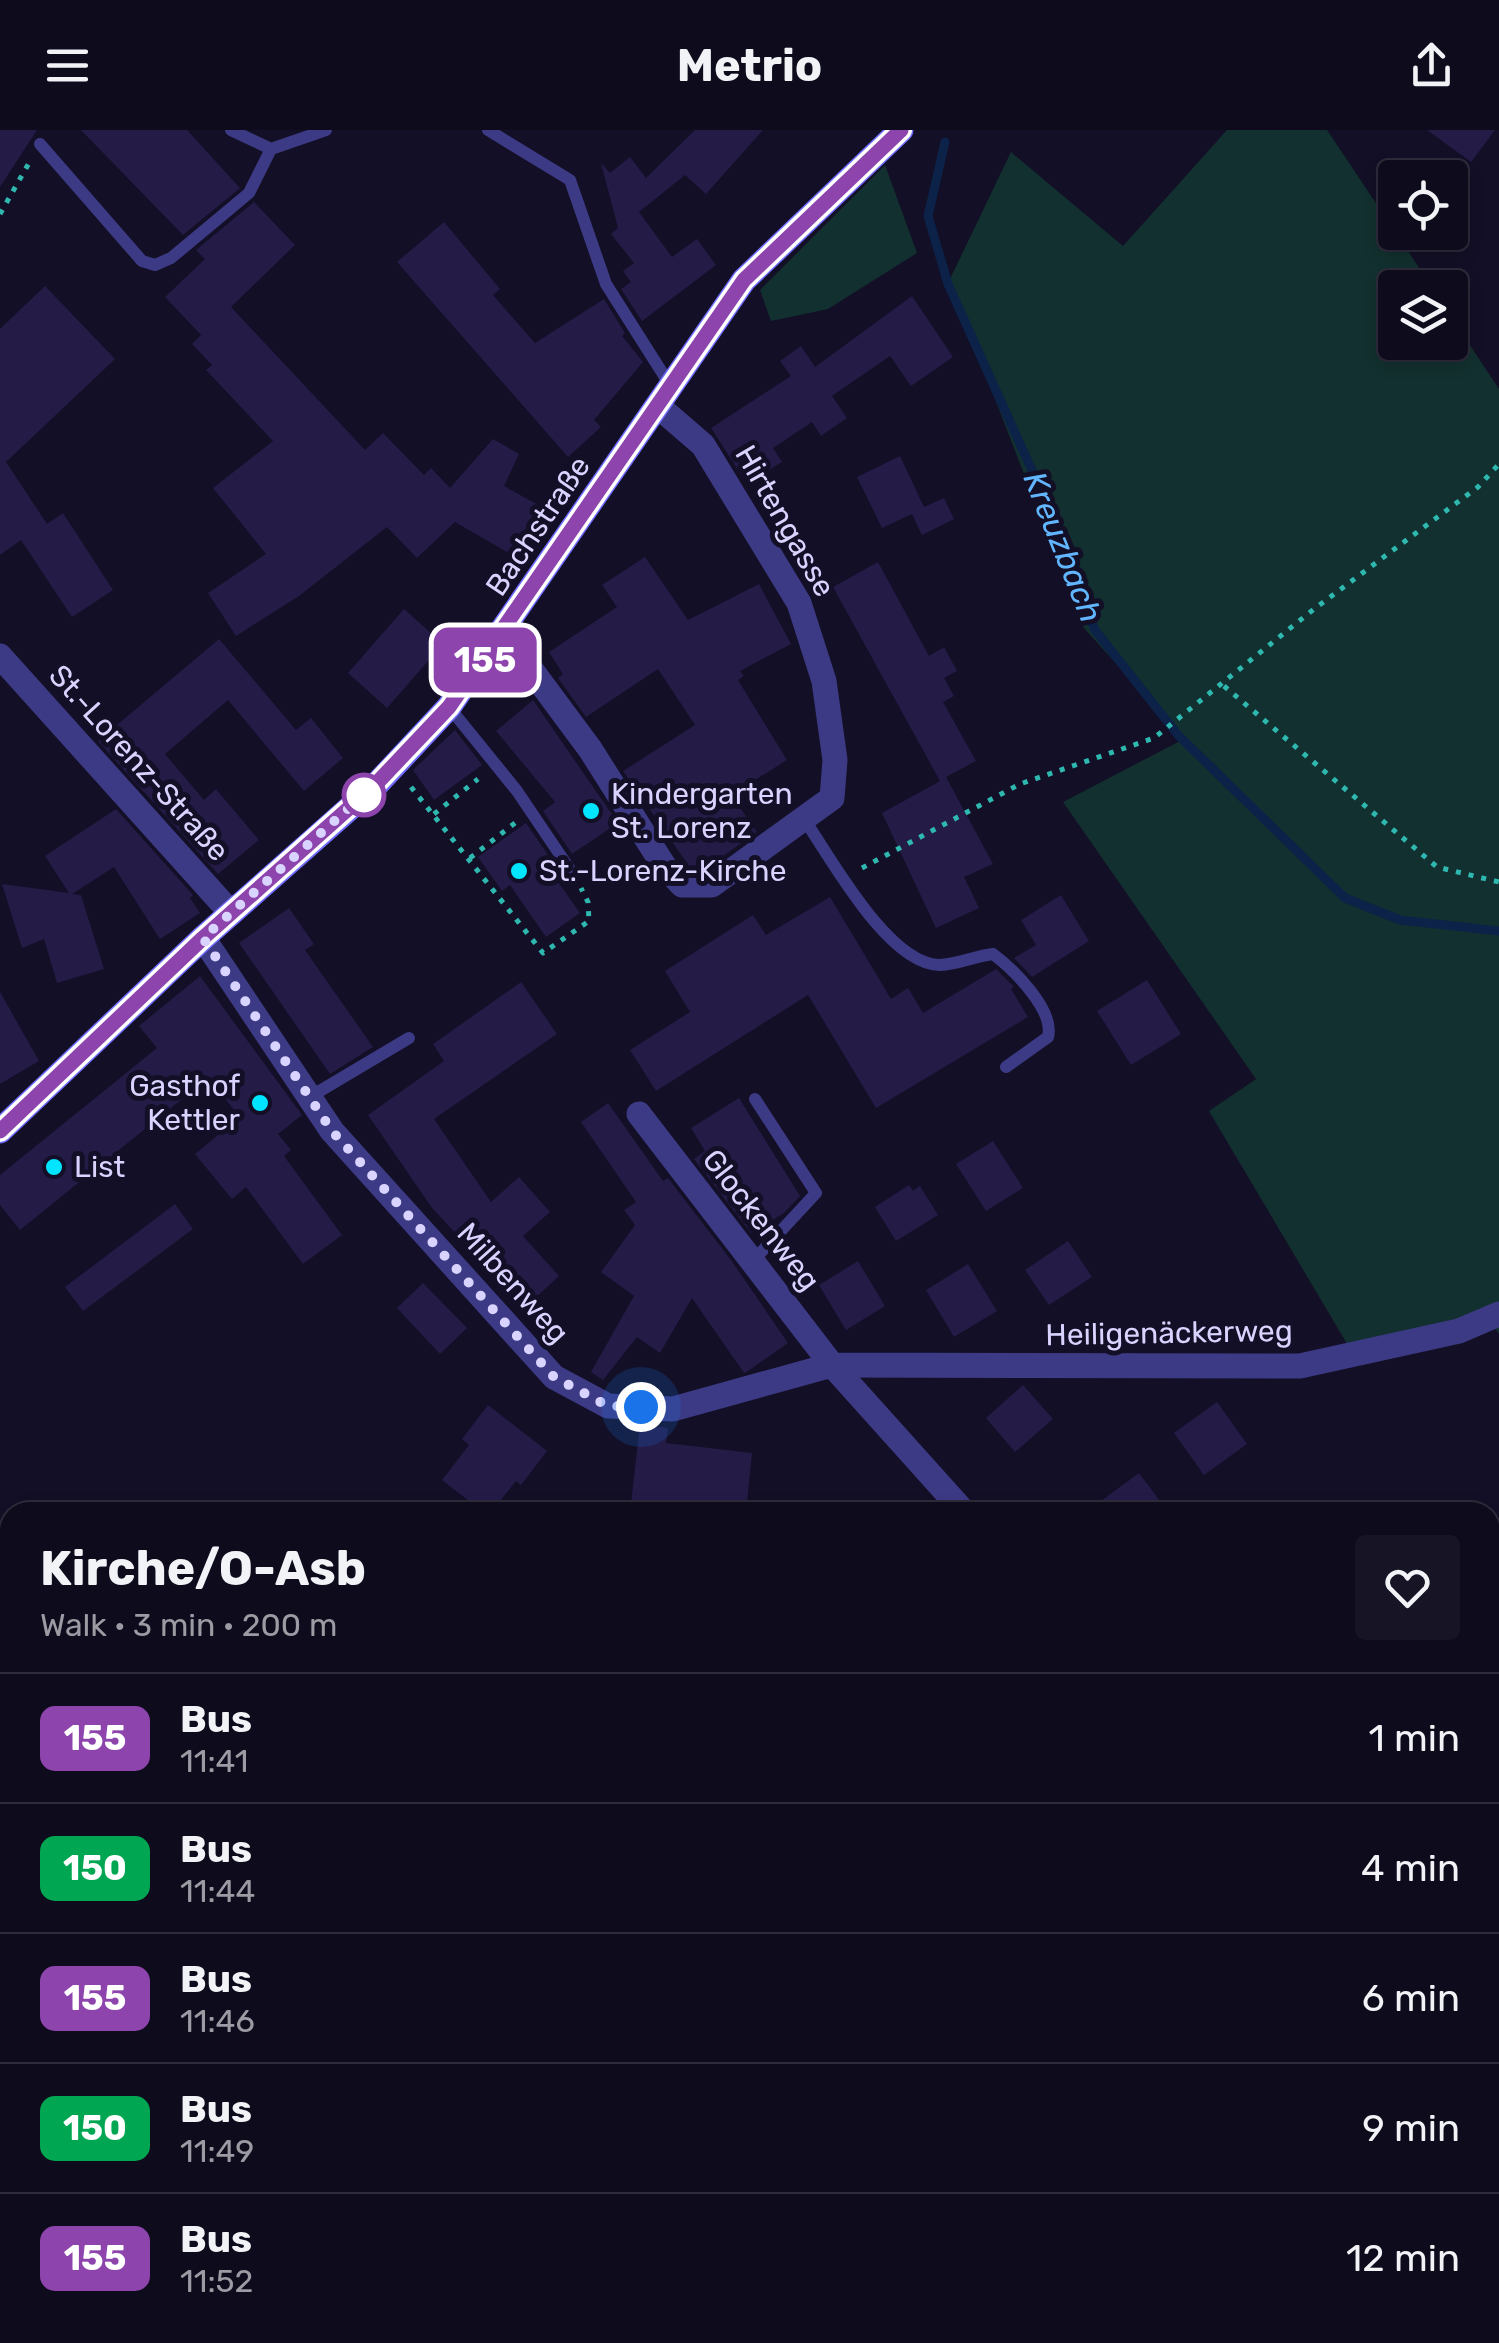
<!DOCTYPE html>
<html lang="en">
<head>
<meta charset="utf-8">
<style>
  :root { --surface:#0e0b1c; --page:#171425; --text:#f1f3f6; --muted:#9b9ba3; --line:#2e2b3b }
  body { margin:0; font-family:Rubik,sans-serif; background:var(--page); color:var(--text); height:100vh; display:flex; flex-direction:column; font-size:38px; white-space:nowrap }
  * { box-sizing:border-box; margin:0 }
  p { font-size:32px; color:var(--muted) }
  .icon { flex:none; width:55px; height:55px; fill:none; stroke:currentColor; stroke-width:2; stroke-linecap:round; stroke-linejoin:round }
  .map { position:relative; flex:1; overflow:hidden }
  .drawer { position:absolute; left:0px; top:1372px; width:1500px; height:842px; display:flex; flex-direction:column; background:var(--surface); border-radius:30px 30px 0 0; box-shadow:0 5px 15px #0003,0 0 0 2px var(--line) }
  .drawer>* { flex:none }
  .badge { padding:0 20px; border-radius:15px; font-size:35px; line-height:65px }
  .tools { position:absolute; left:1378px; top:30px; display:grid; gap:20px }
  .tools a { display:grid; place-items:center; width:90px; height:90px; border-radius:10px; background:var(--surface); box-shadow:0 5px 15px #0003,0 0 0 2px var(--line); font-size:50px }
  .you { position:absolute; width:50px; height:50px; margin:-25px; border:8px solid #fff; border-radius:50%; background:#1a73e8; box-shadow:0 0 0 15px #1a73e833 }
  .map>.badge { position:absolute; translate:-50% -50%; box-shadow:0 0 0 5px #fff }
  .round { display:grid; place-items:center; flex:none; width:105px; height:105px; border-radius:10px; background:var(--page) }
  .headline { display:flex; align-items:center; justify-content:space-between; height:170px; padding:0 40px }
  h1 { font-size:48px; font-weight:700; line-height:75px }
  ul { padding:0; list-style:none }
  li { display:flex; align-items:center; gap:30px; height:130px; padding:0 40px; border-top:2px solid var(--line) }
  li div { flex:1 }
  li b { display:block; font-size:38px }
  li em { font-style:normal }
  li .badge { min-width:110px; font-weight:700; text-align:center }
  header { display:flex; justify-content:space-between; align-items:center; height:130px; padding:0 40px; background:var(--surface); font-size:45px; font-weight:700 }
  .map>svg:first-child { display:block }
</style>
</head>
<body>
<header><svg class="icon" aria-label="menu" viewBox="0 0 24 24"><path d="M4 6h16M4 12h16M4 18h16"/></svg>Metrio<svg class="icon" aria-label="share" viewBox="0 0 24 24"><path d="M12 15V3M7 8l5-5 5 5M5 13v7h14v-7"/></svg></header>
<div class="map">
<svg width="1499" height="2213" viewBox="0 0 1499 2213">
  <rect width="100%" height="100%" fill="#130f26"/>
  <g fill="#12302f">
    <path d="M1227 0H1327L1432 157 1395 158V212H1450V185L1499 259V1204L1491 1192 1359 1234 1209 981 1256 949 1063 672 1184 609 1084 498 949 151 1011 22 1123 116Z"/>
    <path d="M885 35 917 123 828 179 771 191 760 160Z"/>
  </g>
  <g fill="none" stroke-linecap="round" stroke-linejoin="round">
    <path stroke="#0c2248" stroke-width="9" d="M945 12 928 86 948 154 1044 367 1095 500 1178 605 1345 768 1400 790 1499 801"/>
  </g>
  <g fill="#241b47">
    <path d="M0 0H37L0 57Z"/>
    <path d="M81 0H187L240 58 183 105Z"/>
    <path d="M695 0H763L706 64 685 45 639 82 672 127 697 109 716 135 642 191 621 159 631 152 623 141 634 133 611 104 618 98 601 33 610 43 630 27 646 48Z"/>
    <path d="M1427 0H1495L1471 32Z"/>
    <path d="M254 72 295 115 231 177 365 320 383 303 424 345 431 338 450 358 493 309 519 324 504 356 540 376 512 425 455 392 417 428 387 397 299 466 236 506 208 463 266 424 213 358 273 311 206 240 212 235 192 214 201 205 165 167 205 129 196 120Z"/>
    <path d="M444 92 500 159 493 165 535 213 604 169 625 203 622 206 643 232 594 290 601 297 568 327 397 132Z"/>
    <path d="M45 156 115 229 6 332 47 394 63 383 113 460 72 487 21 410 0 425V199Z"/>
    <path d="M912 166 953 227 911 256 890 226 832 266 847 288 821 306 812 292 773 318 782 332 759 346 754 338 742 346 711 298 791 246 780 231 801 216 815 237Z"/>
    <path d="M900 326 924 377 944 368 954 389 922 405 912 384 882 398 857 347Z"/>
    <path d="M645 427 688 490 759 454 791 514 740 541 744 546 738 550 787 630 731 665 757 702 705 739H691L623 641 695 595 658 539 586 587 558 548 563 544 549 522 617 477 602 455Z"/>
    <path d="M878 432 929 526 944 517 957 541 944 548 954 566 943 572 976 631 946 647 993 734 964 747 979 778 936 798 882 683 940 651 833 457Z"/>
    <path d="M404 479 443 514 387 578 348 543Z"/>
    <path d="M219 509 296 600 311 588 343 628 304 661 228 570 165 624 204 670 216 659 259 710 218 744 98 611Z"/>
    <path d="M533 570 618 693 572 724 543 681 555 672 496 601Z"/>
    <path d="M455 600 482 635 434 670 413 640Z"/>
    <path d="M116 679 193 765 190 768 200 783 160 809 114 737 72 764 81 765 104 839 57 853 44 809 22 818 2 754 69 763 45 726Z"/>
    <path d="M526 693 555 735 549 739 580 783 546 807 510 755 502 761 478 727Z"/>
    <path d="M1061 765 1089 811 1032 847 1014 828 1036 815 1021 790Z"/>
    <path d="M830 767 891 869 908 858 923 883 996 839 1014 857 1011 859 1028 887 876 978 808 865 656 961 630 920 690 882 665 841 753 785 766 805Z"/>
    <path d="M289 778 314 814 305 820 373 917 330 944 239 813Z"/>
    <path d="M200 846 302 985 278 1004 291 1020 284 1026 342 1105 303 1134 246 1057 232 1069 195 1024 240 987 208 948 20 1100 0 1075V1045L157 918 139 896Z"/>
    <path d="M1147 850 1181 904 1131 935 1097 881Z"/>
    <path d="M521 852 557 904 434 989 491 1072 519 1047 550 1082 523 1106 559 1146 530 1173 496 1134 490 1140 432 1078 368 985 444 931 433 914Z"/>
    <path d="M0 862 39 931 0 954Z"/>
    <path d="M739 968 800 1066 784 1083 751 1103 694 1029 705 1021 691 998Z"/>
    <path d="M608 973 663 1051 668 1048 731 1130 788 1213 748 1241 744 1243 692 1168 660 1223 637 1207 603 1250 591 1242 634 1166 601 1142 635 1095 624 1080 636 1072 581 992Z"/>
    <path d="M993 1011 1023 1058 986 1081 956 1034Z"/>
    <path d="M909 1055 913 1061 920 1056 938 1085 896 1111 875 1077Z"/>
    <path d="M175 1074 193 1099 83 1181 65 1157Z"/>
    <path d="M1068 1111 1092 1147 1049 1175 1025 1140Z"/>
    <path d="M858 1131 885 1176 846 1200 819 1155Z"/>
    <path d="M968 1134 997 1181 954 1207 926 1160Z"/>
    <path d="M423 1153 467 1198 440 1224 397 1178Z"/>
    <path d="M1023 1255 1053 1289 1015 1322 986 1288Z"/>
    <path d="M1217 1272 1247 1314 1204 1345 1174 1303Z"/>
    <path d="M488 1275 547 1321 521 1355 516 1351 491 1382H483L442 1350 469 1315 462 1309Z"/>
    <path d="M640 1294 668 1298 666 1313 752 1323 746 1382 686 1378V1382H630Z"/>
    <path d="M1139 1343 1168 1382H1086Z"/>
  </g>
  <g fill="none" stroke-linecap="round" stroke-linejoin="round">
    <g stroke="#2fb8b0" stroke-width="5" stroke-dasharray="5 8" stroke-linecap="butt">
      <path d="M0 84 29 33"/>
      <path d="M1224 556 1437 737 1499 752"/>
      <path d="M411 657 543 823 589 791 588 772 581 758"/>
      <path d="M434 684 478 649"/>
      <path d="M470 728 515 693"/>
      <path d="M592 737 635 740"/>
      <path d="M862 738 1020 654 1154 608 1314 479 1478 357 1499 334"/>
    </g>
    <g stroke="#3d3a85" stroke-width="12">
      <path d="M231 0 271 19 326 0"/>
      <path d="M488 0 570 50 606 154 670 255"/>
      <path d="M40 14 142 131 155 135 171 128 249 63 271 19"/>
      <path d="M449 577 517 661 571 741"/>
      <path d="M804 689C831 728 888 834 939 835 956 835 975 826 993 824 1013 839 1055 880 1048 907L1006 937"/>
      <path d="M308 968 409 908"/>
      <path d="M752 1132 816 1063 755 969"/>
      <path d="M1490 1787 1499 1781"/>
    </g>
    <g stroke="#3d3a85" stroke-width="25">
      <path d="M504 503 590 619 664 736 682 755H712L832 668 835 630 824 551 799 473 703 315 659 277"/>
      <path d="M0 526 231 783"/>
      <path d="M203 808 332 1001 554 1247 608 1276 673 1279 832 1235 964 1382"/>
      <path d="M639 984 832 1235 1300 1236 1459 1201 1499 1184"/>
      <path d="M1490 1824 1499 1829"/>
      <path d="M0 1935 10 1930"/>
    </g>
    <path stroke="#6f6bff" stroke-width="25" d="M0 1001 203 808 377 654 449 577 744 150 901 0"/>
  </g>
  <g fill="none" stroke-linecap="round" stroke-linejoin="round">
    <defs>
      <path id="line" d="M0 1001 203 808 376 654 449 577 744 150 901 0"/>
    </defs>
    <use href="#line" stroke="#fff" stroke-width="22"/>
    <use href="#line" stroke="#8e44ad" stroke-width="15"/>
    <path stroke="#d9d4ff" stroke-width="10" stroke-dasharray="0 18" d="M364 665 376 654 203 808 332 1001 554 1247 608 1276 641 1277"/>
  </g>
  <circle fill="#fff" stroke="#8e44ad" stroke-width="5" cx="364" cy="665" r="20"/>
  <g fill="#00e5ff" stroke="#130f26" stroke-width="4">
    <circle cx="591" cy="681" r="10"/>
    <circle cx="519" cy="741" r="10"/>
    <circle cx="260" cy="973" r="10"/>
    <circle cx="54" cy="1037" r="10"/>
  </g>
  <g text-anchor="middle" stroke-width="10" stroke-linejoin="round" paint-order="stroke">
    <g font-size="30" fill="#d9d4ff" stroke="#130f26">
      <text transform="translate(785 391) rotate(60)" y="10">Hirtengasse</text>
      <text transform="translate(538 396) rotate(-56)" y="10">Bachstraße</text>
      <text transform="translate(139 633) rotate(48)" y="10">St.-Lorenz-Straße</text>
      <text transform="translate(761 1090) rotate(52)" y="10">Glockenweg</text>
      <text transform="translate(513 1153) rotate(48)" y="10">Milbenweg</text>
      <text transform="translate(1169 1203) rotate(-1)" y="10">Heiligenäckerweg</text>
    </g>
    <g font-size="30" fill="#d9d4ff" stroke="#130f26" text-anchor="start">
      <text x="611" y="674">Kindergarten<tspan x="611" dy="34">St. Lorenz</tspan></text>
      <text x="539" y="751">St.-Lorenz-Kirche</text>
      <text x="240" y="966" text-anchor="end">Gasthof<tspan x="240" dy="34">Kettler</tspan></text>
      <text x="74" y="1047">List</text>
    </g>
    <g font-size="32" font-style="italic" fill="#62b6ff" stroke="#130f26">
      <text transform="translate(1063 417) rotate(68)" y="11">Kreuzbach</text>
    </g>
  </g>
</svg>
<div class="tools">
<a><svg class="icon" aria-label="locate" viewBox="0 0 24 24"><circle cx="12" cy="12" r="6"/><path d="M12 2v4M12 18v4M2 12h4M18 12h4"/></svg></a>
<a><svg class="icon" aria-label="layers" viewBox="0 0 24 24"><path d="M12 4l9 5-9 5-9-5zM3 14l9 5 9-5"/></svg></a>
</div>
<div class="you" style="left:641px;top:1277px"></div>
<b class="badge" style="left:485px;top:530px;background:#8e44ad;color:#fff">155</b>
<section class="drawer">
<div class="headline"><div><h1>Kirche/O-Asb</h1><p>Walk · 3 min · 200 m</p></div><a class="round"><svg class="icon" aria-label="heart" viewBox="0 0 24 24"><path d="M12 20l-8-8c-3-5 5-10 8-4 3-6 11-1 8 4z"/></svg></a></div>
<ul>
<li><span class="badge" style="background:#8e44ad;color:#fff">155</span><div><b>Bus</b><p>11:41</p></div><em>1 min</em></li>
<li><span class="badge" style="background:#00a651;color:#fff">150</span><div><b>Bus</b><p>11:44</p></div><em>4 min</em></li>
<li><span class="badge" style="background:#8e44ad;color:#fff">155</span><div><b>Bus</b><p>11:46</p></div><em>6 min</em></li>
<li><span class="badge" style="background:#00a651;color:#fff">150</span><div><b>Bus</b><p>11:49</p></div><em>9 min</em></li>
<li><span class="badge" style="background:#8e44ad;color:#fff">155</span><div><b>Bus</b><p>11:52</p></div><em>12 min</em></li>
</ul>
</section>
</div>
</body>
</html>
